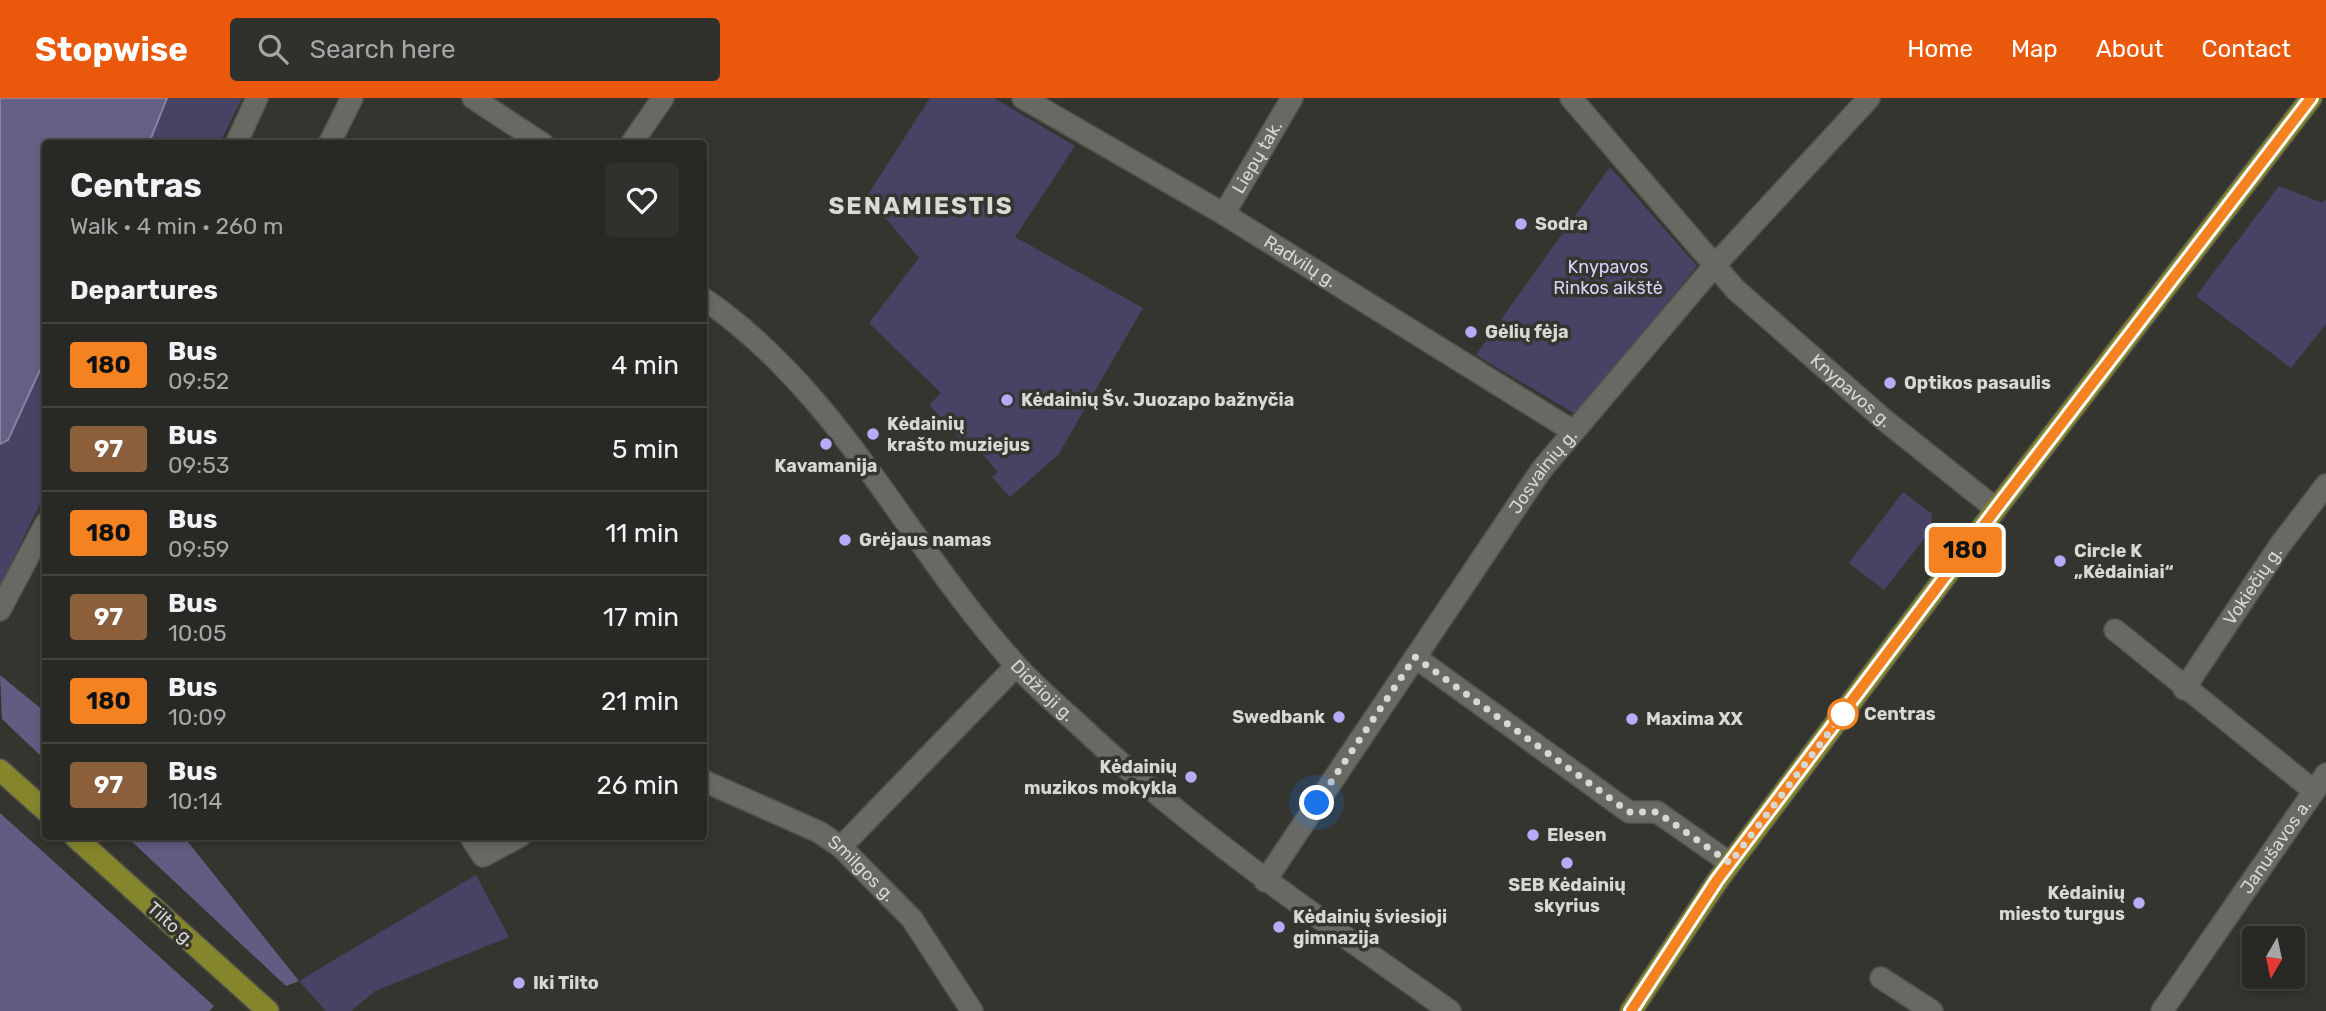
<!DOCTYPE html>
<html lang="en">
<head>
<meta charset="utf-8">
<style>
  :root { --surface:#282824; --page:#30302c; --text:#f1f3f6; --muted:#a5a6a6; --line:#444441; --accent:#ea580c }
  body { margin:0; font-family:Rubik,sans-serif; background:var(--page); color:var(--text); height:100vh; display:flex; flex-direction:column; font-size:26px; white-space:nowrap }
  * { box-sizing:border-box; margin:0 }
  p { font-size:23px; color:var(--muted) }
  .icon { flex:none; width:38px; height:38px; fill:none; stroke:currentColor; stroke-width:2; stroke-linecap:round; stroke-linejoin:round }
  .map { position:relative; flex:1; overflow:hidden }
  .details { position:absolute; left:42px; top:42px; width:665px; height:700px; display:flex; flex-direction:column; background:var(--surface); border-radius:7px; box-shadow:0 4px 10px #0003,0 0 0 2px var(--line) }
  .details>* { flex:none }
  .badge { padding:0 14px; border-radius:5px; font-size:24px; line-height:46px }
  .needle { width:46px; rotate:189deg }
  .fabs { position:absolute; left:2242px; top:828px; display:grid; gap:14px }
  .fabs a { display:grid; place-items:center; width:63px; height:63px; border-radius:7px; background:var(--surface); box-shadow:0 4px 10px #0003,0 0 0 2px var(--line); font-size:35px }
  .you { position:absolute; width:35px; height:35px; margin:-18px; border:5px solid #fff; border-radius:50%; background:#1a73e8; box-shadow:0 0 0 10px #1a73e833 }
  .map>.badge { position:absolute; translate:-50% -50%; box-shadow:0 0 0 4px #fff }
  h2 { padding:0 28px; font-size:26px; line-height:63px }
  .round { display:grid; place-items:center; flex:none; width:74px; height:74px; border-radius:7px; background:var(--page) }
  .head { display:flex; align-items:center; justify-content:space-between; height:119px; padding:0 28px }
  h1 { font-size:33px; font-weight:700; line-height:52px }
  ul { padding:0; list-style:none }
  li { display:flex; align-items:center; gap:21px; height:84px; padding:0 28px; border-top:2px solid var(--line) }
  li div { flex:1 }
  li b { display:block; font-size:26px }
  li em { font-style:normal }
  li .badge { min-width:77px; font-weight:700; text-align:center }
  header { display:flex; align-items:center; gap:42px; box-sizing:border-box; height:98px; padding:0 35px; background:var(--accent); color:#fff }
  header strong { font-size:33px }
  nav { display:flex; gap:38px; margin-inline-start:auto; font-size:24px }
  .search { width:490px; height:63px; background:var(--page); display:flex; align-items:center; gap:18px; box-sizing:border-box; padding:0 24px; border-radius:7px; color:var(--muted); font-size:26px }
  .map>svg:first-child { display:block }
</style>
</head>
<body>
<header>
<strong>Stopwise</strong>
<div class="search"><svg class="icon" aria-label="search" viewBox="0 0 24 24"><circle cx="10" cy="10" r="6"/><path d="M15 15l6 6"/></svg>Search here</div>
<nav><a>Home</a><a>Map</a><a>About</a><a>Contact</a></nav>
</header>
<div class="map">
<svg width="2326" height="913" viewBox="0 0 2326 913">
  <rect width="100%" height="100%" fill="#353530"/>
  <g fill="#484364">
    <path d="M167 0H242L220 45 149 46Z"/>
    <path d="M930 0H994L1075 48 1015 139 1143 210 1058 357 1010 399 992 379 998 374 977 350 972 354 929 307 941 295 869 225 919 160 867 98Z"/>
    <path d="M1610 69 1697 168 1577 317 1476 257Z"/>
    <path d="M2279 88 2322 105 2326 101V226L2291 270 2196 198Z"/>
    <path d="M45 261V396L0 488V346L8 342Z"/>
    <path d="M1903 394 1932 416 1931 432 1884 492 1849 465Z"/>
    <path d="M476 777 509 839 375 893 351 913H326L299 883Z"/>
  </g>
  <g fill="#615c82">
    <path d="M0 577 45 614V662L2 621Z"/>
    <path d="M0 715 214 908 209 913H0Z"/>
    <path d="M127 739H184L299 883 286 888Z"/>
  </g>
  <path fill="#655f86" stroke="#87839d" stroke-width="2" d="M0 0H167L149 45 46 46 45 261 8 342 0 346Z"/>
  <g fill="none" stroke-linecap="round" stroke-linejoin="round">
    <defs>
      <g id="minor">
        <path d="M473 0 543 46"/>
        <path id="s1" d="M1023 0 1224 116 1573 333"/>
        <path id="s2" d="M1571 0 1735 191 1882 320 1996 411"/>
        <path d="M236 46 257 0"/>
        <path d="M329 46 352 0"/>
        <path d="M631 46 663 0"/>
        <path id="s3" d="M1224 116 1292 0"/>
        <path id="s4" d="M704 201C839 293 908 448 1015 566 1034 587 1056 606 1077 625 1191 733 1321 822 1450 913"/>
        <path d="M0 512 46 425"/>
        <path d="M2115 532 2314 693"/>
        <path d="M1415 559 1629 714H1657L1730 765"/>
        <path id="s5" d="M2184 591 2280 447 2326 387"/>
        <path id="s6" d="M704 683 819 734 841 749 912 821 972 913"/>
        <path d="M470 738 483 758 520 738"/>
        <path d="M841 749 1016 568"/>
        <path id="s7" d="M1265 783 1542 371 1715 167 1869 0"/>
        <path d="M1881 880 1932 913"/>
        <path id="s8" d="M2162 913 2326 676"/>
      </g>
      <g id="major">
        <path d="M0 672 46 713"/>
        <path d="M74 738 268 913"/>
        <path d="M1631 913 1718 782 1996 411 2311 0"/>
      </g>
    </defs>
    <use href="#minor" stroke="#50514c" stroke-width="24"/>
    <use href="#major" stroke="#50514c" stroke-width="24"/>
    <use href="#minor" stroke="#696963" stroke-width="21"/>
    <use href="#major" stroke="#85852c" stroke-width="21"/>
  </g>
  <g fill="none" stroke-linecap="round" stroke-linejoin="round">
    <defs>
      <path id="line" d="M1631 913 1717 782 1996 411 2311 0"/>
    </defs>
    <use href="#line" stroke="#fff" stroke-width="16"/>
    <use href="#line" stroke="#f58220" stroke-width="10"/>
    <path stroke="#d7d7d3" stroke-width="7" stroke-dasharray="0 12.6" d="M1317 705 1415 559 1629 714H1657L1730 765 1843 616"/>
  </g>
  <g fill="#b7abf8" stroke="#353530" stroke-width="2.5">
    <circle cx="1521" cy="126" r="7"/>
    <circle cx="1471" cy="234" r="7"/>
    <circle cx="1890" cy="285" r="7"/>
    <circle cx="1007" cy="302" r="7"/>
    <circle cx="873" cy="336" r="7"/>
    <circle cx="826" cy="346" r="7"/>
    <circle cx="845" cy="442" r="7"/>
    <circle cx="2060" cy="463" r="7"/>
    <circle cx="1339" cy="619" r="7"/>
    <circle cx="1632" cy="621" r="7"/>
    <circle cx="1191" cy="679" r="7"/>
    <circle cx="1533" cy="737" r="7"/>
    <circle cx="1567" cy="765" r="7"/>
    <circle cx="2139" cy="805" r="7"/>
    <circle cx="1279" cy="829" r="7"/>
    <circle cx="519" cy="885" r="7"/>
  </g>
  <circle fill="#fff" stroke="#f58220" stroke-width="3.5" cx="1843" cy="616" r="14"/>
  <g text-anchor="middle" stroke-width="7" stroke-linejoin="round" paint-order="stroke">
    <g font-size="18" fill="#d7d7d3" stroke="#353530">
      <text dy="6" stroke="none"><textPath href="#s3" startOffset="66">Liepų tak.</textPath></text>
      <text dy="6" stroke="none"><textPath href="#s1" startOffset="322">Radvilų g.</textPath></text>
      <text dy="6" stroke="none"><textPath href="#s2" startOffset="406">Knypavos g.</textPath></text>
      <text dy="6" stroke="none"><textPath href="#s7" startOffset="495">Josvainių g.</textPath></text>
      <text dy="6" stroke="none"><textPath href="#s5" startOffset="124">Vokiečių g.</textPath></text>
      <text dy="6" stroke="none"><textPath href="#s4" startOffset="520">Didžioji g.</textPath></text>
      <text dy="6" stroke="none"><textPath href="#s8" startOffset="200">Janušavos a.</textPath></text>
      <text dy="6" stroke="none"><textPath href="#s6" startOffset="182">Smilgos g.</textPath></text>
      <text transform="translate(171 826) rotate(42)" y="6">Tilto g.</text>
    </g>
    <g font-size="18" font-weight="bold" fill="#d7d7d3" stroke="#353530" text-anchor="start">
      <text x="1535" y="132">Sodra</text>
      <text x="1485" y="240">Gėlių fėja</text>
      <text x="1904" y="291">Optikos pasaulis</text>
      <text x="1021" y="308">Kėdainių Šv. Juozapo bažnyčia</text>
      <text x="887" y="332">Kėdainių<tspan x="887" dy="21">krašto muziejus</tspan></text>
      <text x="826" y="374" text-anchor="middle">Kavamanija</text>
      <text x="859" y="448">Grėjaus namas</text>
      <text x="2074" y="459">Circle K<tspan x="2074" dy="21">„Kėdainiai“</tspan></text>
      <text x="1325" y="625" text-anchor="end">Swedbank</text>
      <text x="1646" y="627">Maxima XX</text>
      <text x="1177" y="675" text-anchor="end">Kėdainių<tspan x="1177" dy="21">muzikos mokykla</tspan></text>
      <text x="1547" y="743">Elesen</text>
      <text x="1567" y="793" text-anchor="middle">SEB Kėdainių<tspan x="1567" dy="21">skyrius</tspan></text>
      <text x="2125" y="801" text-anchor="end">Kėdainių<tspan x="2125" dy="21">miesto turgus</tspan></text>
      <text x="1293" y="825">Kėdainių šviesioji<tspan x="1293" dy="21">gimnazija</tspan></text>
      <text x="533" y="891">Iki Tilto</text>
    </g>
    <g font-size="18" fill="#d7d3fa" stroke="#353530">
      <text x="1608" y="175">Knypavos<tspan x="1608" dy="21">Rinkos aikštė</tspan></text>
    </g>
    <g font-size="18" font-weight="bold" fill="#d7d7d3" stroke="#353530" text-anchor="start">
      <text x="1864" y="622">Centras</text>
    </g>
    <g font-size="24" font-weight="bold" letter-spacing="2" fill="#dbdbd4" stroke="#353530">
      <text x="921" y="116">SENAMIESTIS</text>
    </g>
  </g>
</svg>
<div class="fabs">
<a><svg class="needle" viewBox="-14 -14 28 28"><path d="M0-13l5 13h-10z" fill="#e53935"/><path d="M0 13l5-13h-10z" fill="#a5a6a6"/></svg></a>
</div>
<div class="you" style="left:1317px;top:705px"></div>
<b class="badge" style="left:1965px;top:452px;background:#f58220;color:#111">180</b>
<section class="details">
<div class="head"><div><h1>Centras</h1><p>Walk · 4 min · 260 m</p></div><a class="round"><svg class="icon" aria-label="heart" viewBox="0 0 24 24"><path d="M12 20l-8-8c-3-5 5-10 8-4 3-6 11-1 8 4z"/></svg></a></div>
<h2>Departures</h2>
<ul>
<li><span class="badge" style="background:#f58220;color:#111">180</span><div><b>Bus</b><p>09:52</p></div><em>4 min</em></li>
<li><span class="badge" style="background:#8b5e3c;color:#fff">97</span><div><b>Bus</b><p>09:53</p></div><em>5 min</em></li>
<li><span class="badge" style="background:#f58220;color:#111">180</span><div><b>Bus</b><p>09:59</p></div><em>11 min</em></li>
<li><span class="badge" style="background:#8b5e3c;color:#fff">97</span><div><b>Bus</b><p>10:05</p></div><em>17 min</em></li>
<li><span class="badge" style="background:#f58220;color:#111">180</span><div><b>Bus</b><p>10:09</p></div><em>21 min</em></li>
<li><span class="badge" style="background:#8b5e3c;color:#fff">97</span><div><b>Bus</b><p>10:14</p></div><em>26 min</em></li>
</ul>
</section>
</div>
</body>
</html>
